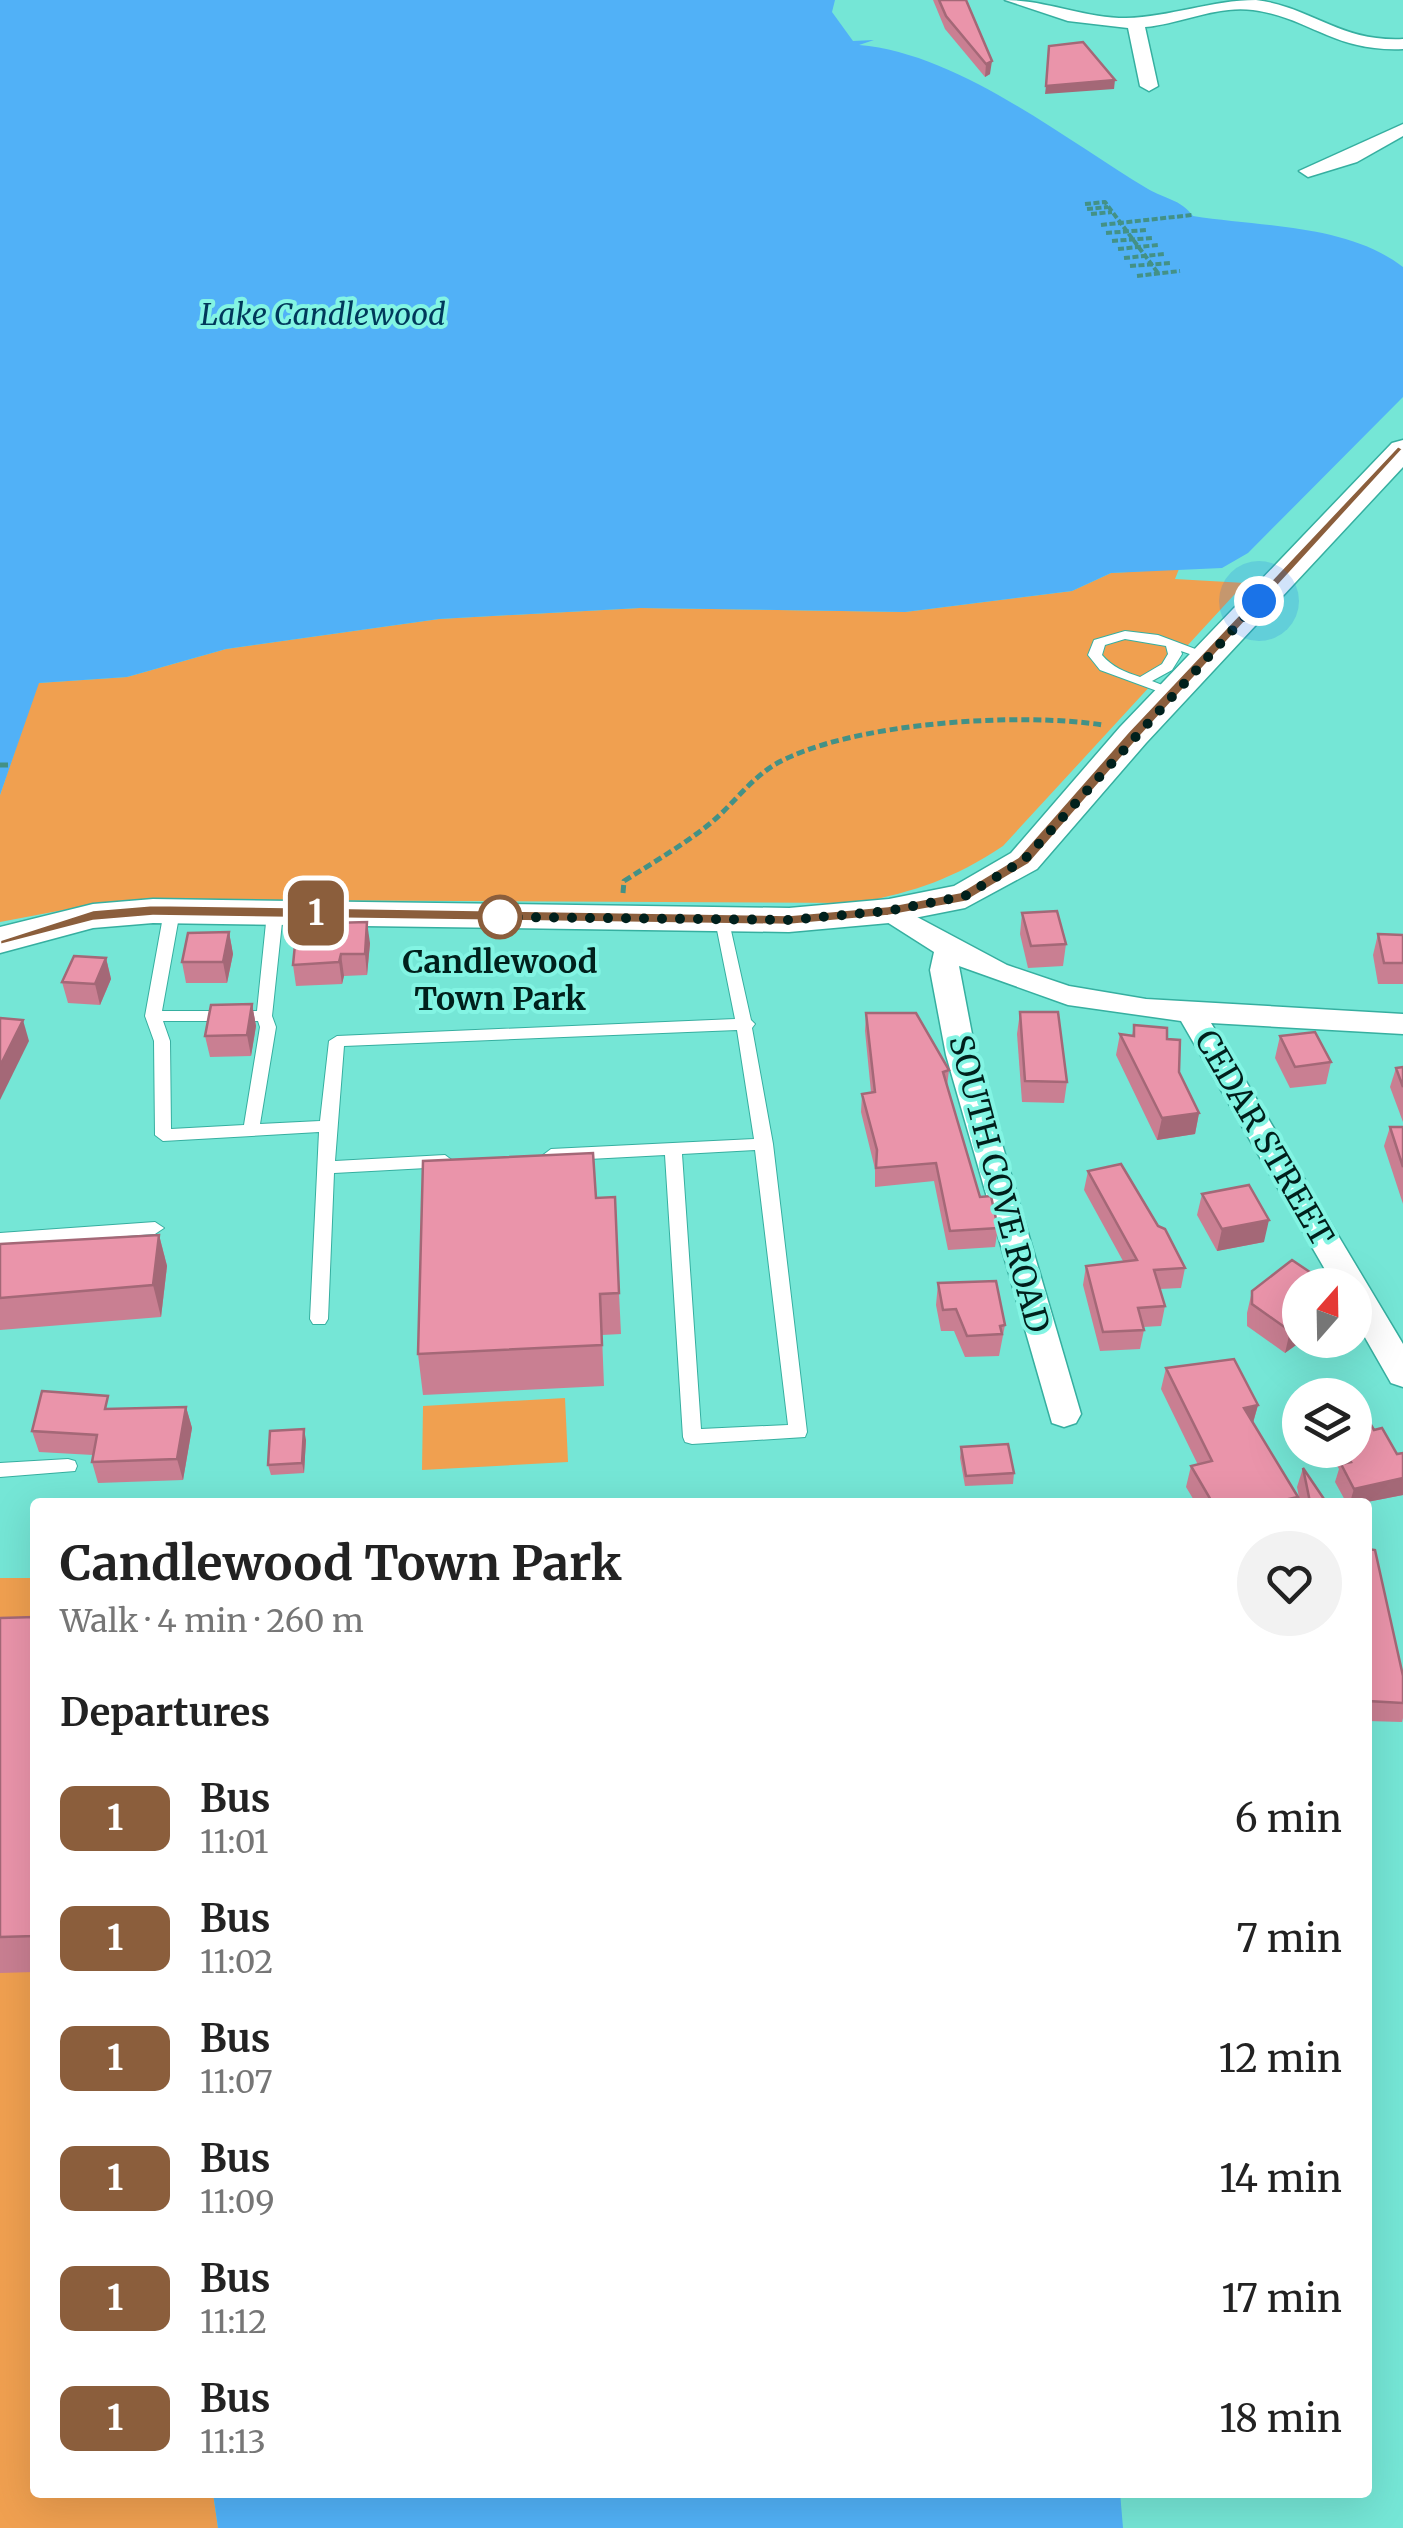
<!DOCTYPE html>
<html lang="en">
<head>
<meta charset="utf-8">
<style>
  :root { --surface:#fff; --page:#f2f2f2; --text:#222; --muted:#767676 }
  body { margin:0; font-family:Merriweather,serif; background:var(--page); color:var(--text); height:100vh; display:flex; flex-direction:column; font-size:38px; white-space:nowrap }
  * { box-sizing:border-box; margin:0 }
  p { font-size:32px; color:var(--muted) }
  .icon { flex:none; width:55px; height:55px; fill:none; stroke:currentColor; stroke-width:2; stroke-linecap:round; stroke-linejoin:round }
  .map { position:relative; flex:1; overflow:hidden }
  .panel { position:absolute; left:30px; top:1498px; width:1342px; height:1000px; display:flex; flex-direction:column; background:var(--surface); border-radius:10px; box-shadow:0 10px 40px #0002 }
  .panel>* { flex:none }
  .badge { padding:0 20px; border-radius:15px; font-size:35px; line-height:65px }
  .needle { width:65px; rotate:20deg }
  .fabs { position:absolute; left:1282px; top:1268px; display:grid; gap:20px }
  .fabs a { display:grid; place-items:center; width:90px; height:90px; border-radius:50%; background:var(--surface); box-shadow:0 10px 40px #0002; font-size:50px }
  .you { position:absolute; width:50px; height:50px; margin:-25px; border:8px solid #fff; border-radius:50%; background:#1a73e8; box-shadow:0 0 0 15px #1a73e833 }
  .map>.badge { position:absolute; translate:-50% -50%; box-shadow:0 0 0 5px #fff }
  h2 { padding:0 30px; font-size:38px; line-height:90px }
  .round { display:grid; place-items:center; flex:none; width:105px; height:105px; border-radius:52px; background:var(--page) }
  .summary { display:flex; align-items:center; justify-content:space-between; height:170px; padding:0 30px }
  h1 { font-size:48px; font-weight:700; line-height:75px }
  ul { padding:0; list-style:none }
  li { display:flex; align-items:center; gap:30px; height:120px; padding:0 30px }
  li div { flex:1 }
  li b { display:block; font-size:38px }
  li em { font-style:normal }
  li .badge { min-width:110px; font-weight:700; text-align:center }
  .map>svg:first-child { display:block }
</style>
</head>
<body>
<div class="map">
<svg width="1403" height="2528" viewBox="0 0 1403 2528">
  <rect width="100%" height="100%" fill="#75e6d6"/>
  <g fill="#f0a050">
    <path d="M1179 569 1175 579 1245 583 1003 846C953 879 917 891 858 903L233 900 79 907 0 922V795L38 683 127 677 226 649 439 619 640 608 905 612 1072 591 1111 573Z"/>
    <path d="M565 1398 568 1462 422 1470 423 1406Z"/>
    <path d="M0 1578H35V2492L213 2493 218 2528H0Z"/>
  </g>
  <g fill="#51b1f7">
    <path d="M0 0H835L832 12 853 41 874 40 859 45C958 53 1064 139 1148 189 1165 199 1180 199 1193 216 1261 227 1347 224 1403 267V397L1248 553 1222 568 1111 573 1072 591 905 612 640 608 439 619 226 649 127 677 39 683 0 795Z"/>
    <path d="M1120 2492 1123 2528H218L213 2493Z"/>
  </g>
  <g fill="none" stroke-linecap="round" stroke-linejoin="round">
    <defs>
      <g id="lane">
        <path d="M1125 631 1158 635 1214 656 1207 660 1181 651 1182 654 1172 670 1152 681 1180 692 1173 696 1168 695 1100 670 1088 655 1094 640ZM1125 639 1166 646 1168 654 1162 664 1140 677C1125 672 1112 667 1102 655L1105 645Z"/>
        <path d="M172 906 180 911 162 1011H257L267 913 275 908 283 913 272 1016 276 1027 260 1124 320 1121 329 1041 337 1036 735 1019 715 920 723 915 728 917 751 1020 755 1024 752 1028 773 1144 807 1432 805 1437 692 1444 685 1442 683 1437 665 1155 551 1161 543 1155 551 1149 754 1139 737 1030 344 1046 335 1161 445 1155 453 1161 445 1167 334 1173 328 1319 325 1324H313L310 1319 319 1132 163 1141 155 1135 154 1041 145 1016 164 911ZM163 1021H258L260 1027 244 1125 171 1129 170 1041ZM755 1150 788 1425 701 1429 682 1154Z"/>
        <path d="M155 1222 164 1228 155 1234 0 1245V1233Z"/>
        <path d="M68 1459 75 1461 77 1466 75 1471 0 1477V1463Z"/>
      </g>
      <g id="street">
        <path d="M1005 0C1046 0 1084 18 1126 18 1170 17 1212 0 1256 0 1312 7 1339 42 1403 39V49C1333 52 1311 18 1253 10 1217 5 1180 24 1145 27L1158 86 1149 91 1140 86 1128 28 1068 21Z"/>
        <path d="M1403 124V136L1357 162 1308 177 1299 171Z"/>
        <path d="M889 902 1007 965 1069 986 1146 999 1403 1014V1034L1211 1023 1403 1344V1387L1391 1383 1355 1320V1285H1334L1181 1021 1068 1005 959 966 976 1055 1081 1414 1076 1423 1064 1427 1052 1423 946 1055 930 970 934 952 879 917 875 911Z"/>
      </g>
      <path id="secondary" d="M1403 440V467L1146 743 1037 869 965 908 889 923 789 932 153 923 93 928 0 953V927L93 904 153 899 789 908 889 899 954 886 1011 853 1120 727 1392 443Z"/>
    </defs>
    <use href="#lane" stroke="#36afa0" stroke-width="2"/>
    <use href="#street" stroke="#36afa0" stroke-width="3"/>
    <use href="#secondary" stroke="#36afa0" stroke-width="3"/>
    <g stroke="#439186" stroke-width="4" stroke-dasharray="6 2.5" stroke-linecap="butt">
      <path d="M1085 204 1105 202 1158 273"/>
      <path d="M1087 209 1108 207"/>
      <path d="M1091 214 1112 212"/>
      <path d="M1101 225 1192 215"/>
      <path d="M1106 233 1146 230"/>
      <path d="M1112 241 1152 238"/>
      <path d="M1118 249 1158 245"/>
      <path d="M1124 258 1164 254"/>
      <path d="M1130 266 1171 263"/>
      <path d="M1137 276 1180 271"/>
    </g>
    <g stroke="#439186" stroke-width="5" stroke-dasharray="8 4" stroke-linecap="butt">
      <path d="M0 765H10"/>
      <path d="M623 893 624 881C654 862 685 844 712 822 733 804 751 779 774 765 848 722 1020 712 1103 725"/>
    </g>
    <use href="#lane" fill="#fff" fill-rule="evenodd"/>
    <use href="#street" fill="#fff" fill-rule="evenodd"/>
    <use href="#secondary" fill="#fff" fill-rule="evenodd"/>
  </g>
  <g fill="#c97f92">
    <path d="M933 0H966L990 74 985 77 945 29Z"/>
    <path d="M1022 913 1066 944 1063 966 1028 968 1020 934Z"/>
    <path d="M229 932 233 954 227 983H186L182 962Z"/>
    <path d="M1378 934 1403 935V984H1378L1373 955Z"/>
    <path d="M370 943 367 975 344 976 342 984 296 986 293 965Z"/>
    <path d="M106 958 111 979 100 1005 68 1003 62 982Z"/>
    <path d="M252 1004 256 1026 251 1056 210 1057 205 1036Z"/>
    <path d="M1020 1012 1067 1082 1064 1103 1022 1102 1017 1034Z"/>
    <path d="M866 1013 949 1070 947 1086 980 1197 998 1228 995 1247 948 1250 934 1181 875 1187V1169L861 1112 862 1094 871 1092 865 1031Z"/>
    <path d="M1134 1025 1167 1039 1179 1072 1199 1113 1195 1134 1157 1140 1116 1055 1120 1034 1132 1036Z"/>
    <path d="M1280 1036 1331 1062 1326 1084 1290 1088 1275 1058Z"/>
    <path d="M1403 1067V1122L1390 1087 1396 1068Z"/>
    <path d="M1390 1127H1403V1204L1384 1146Z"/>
    <path d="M1088 1171 1158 1226 1185 1268 1181 1288 1160 1289 1165 1306 1161 1326 1143 1327 1144 1330 1140 1349 1100 1351 1083 1285 1086 1266 1123 1261 1084 1190Z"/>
    <path d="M1202 1194 1264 1242 1217 1251 1197 1215Z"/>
    <path d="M596 1198 619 1293 621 1334 602 1335 604 1386 423 1395 418 1354Z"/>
    <path d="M159 1235 167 1266 161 1317 0 1330V1244Z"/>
    <path d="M938 1283 1005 1325 999 1356 965 1357 954 1331H941L936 1305Z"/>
    <path d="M1252 1291 1300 1340H1303L1285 1353 1247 1326V1313Z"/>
    <path d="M1166 1368 1258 1405 1253 1423 1296 1502H1195L1186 1487 1191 1466 1198 1465 1161 1389Z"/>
    <path d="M186 1407 192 1428 183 1480 98 1483 92 1462 93 1455 39 1452 32 1431 112 1409Z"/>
    <path d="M306 1440 304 1473 271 1475 268 1465Z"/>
    <path d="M961 1447 1014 1473 1013 1484 965 1486 960 1458Z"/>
    <path d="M1328 1450H1355L1403 1495 1367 1502H1346L1335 1482 1339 1469Z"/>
    <path d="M1303 1468 1326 1502H1300L1297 1487Z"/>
    <path d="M1368 1549 1403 1676V1718L1402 1722 1368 1721Z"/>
    <path d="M35 1617V1972L0 1973V1618Z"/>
  </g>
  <g fill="#a46877">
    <path d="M992 61 990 74 985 77 986 64Z"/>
    <path d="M1115 80 1114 89 1045 94 1046 86Z"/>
    <path d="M367 922 370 943 367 975 365 954Z"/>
    <path d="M229 932 233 954 227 983 223 962Z"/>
    <path d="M341 954 344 976 342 984 339 962Z"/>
    <path d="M106 958 111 979 100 1005 95 984Z"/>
    <path d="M252 1004 256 1026 251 1056 247 1035Z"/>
    <path d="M23 1020 29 1041 0 1100V1066Z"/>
    <path d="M1199 1113 1195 1134 1157 1140 1162 1118Z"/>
    <path d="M1269 1220 1264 1242 1217 1251 1222 1229Z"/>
    <path d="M159 1235 167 1266 161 1317 153 1285Z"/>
    <path d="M1300 1325V1340H1303L1285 1353 1290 1331Z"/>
    <path d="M1258 1405 1252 1426 1244 1408Z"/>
    <path d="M186 1407 192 1428 183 1480 177 1459Z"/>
    <path d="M304 1429 306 1440 304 1473 302 1463Z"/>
    <path d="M1403 1478V1495L1367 1502H1350L1354 1489Z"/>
    <path d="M1298 1497 1296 1502H1275Z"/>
  </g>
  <g fill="#ea94aa" stroke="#a46877" stroke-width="2.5">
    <path d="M939 0H966L992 61 986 64 946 16Z"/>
    <path d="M1083 42 1115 80 1046 86 1049 46Z"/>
    <path d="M1057 911 1066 944 1031 946 1022 913Z"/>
    <path d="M367 922 365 954H341L339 962 293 965 297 924Z"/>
    <path d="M229 932 223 962H182L188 933Z"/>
    <path d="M1378 934 1403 935V963H1384Z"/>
    <path d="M74 956 106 958 95 984 62 982Z"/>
    <path d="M252 1004 247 1035 205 1036 211 1005Z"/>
    <path d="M1020 1012H1058L1067 1082 1025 1081Z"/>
    <path d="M866 1013H916L949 1070 943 1072 980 1197 991 1196 998 1228 950 1231 936 1163 876 1168 877 1150 862 1094 875 1092Z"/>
    <path d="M0 1018 23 1020 0 1066Z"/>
    <path d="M1134 1025 1167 1028V1039L1180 1040 1179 1072 1199 1113 1162 1118 1120 1034 1134 1036Z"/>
    <path d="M1315 1032 1331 1062 1295 1067 1280 1036Z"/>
    <path d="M1403 1067V1087L1396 1068Z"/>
    <path d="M1390 1127H1403V1167Z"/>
    <path d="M593 1153 596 1198 615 1197 619 1293 600 1294 602 1345 418 1354 423 1161Z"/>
    <path d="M1121 1164 1158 1226 1165 1229 1185 1268 1154 1270 1165 1306 1138 1308 1144 1330 1103 1332 1086 1266 1137 1260 1088 1171Z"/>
    <path d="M1249 1185 1269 1220 1222 1229 1202 1194Z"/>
    <path d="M159 1235 153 1285 0 1298V1244Z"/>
    <path d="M1292 1260 1329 1285H1300V1325L1290 1331 1252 1304V1291Z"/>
    <path d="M996 1281 1005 1325 1000 1326 1002 1334 967 1336 956 1309 943 1310 938 1283Z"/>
    <path d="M1234 1359 1258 1405 1244 1408 1298 1497 1275 1502H1212L1191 1466 1212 1461 1166 1368Z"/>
    <path d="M42 1391 108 1396 105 1409 186 1407 177 1459 92 1462 97 1435 32 1431Z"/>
    <path d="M1355 1398 1374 1430 1382 1428 1397 1454 1403 1453V1478L1354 1489 1341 1464 1351 1462 1344 1450H1355Z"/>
    <path d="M304 1429 302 1463 268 1465 270 1431Z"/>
    <path d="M1008 1444 1014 1473 966 1476 961 1447Z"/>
    <path d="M1303 1468 1326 1502H1310Z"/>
    <path d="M1042 1500 1111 1502H1042Z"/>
    <path d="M1368 1549 1375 1550 1403 1676V1703L1368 1701Z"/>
    <path d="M35 1617V1936L0 1937V1618Z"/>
  </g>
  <path fill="#8b5e3c" stroke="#fff" stroke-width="2.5" d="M1398 446 1403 449 1138 739 1029 864 965 902 888 916 789 925 153 916 93 921 0 945V940L93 910 153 905 789 915 888 906 960 892 1018 857 1128 732Z"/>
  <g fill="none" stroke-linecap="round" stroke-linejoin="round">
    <path stroke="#00201c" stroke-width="10" stroke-dasharray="0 18" d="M500 917 789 920 888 911 965 896 1024 860 1259 601"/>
  </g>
  <circle fill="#fff" stroke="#8b5e3c" stroke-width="5" cx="500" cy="917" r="20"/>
  <g text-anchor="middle" stroke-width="8" stroke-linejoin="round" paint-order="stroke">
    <g font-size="30" font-style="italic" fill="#00385a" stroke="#83f4e3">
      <text x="323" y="325">Lake Candlewood</text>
    </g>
    <g font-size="32" font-weight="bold" fill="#00201c" stroke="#83f4e3">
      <text x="500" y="973">Candlewood<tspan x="500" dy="37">Town Park</tspan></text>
    </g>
    <g font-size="32" fill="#00201c" stroke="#83f4e3">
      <text transform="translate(1264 1138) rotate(60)" y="11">CEDAR STREET</text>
      <text transform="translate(999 1184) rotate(75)" y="11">SOUTH COVE ROAD</text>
    </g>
  </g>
</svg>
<div class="fabs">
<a><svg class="needle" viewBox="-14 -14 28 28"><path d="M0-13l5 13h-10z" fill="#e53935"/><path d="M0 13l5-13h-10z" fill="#767676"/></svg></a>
<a><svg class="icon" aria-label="layers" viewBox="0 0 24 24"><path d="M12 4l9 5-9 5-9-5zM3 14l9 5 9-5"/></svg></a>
</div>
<div class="you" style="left:1259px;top:601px"></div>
<b class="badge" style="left:316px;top:913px;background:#8b5e3c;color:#fff">1</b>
<section class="panel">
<div class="summary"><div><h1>Candlewood Town Park</h1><p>Walk · 4 min · 260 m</p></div><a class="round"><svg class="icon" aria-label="heart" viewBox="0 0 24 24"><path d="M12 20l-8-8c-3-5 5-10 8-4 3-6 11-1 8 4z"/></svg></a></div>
<h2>Departures</h2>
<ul>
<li><span class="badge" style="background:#8b5e3c;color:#fff">1</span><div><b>Bus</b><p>11:01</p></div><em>6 min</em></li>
<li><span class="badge" style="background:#8b5e3c;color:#fff">1</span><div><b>Bus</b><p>11:02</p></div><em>7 min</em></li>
<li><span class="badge" style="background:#8b5e3c;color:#fff">1</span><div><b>Bus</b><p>11:07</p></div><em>12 min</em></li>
<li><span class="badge" style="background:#8b5e3c;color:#fff">1</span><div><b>Bus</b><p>11:09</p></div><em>14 min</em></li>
<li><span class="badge" style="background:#8b5e3c;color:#fff">1</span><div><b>Bus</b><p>11:12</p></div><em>17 min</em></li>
<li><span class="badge" style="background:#8b5e3c;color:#fff">1</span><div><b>Bus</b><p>11:13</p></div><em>18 min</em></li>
</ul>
</section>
</div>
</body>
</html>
